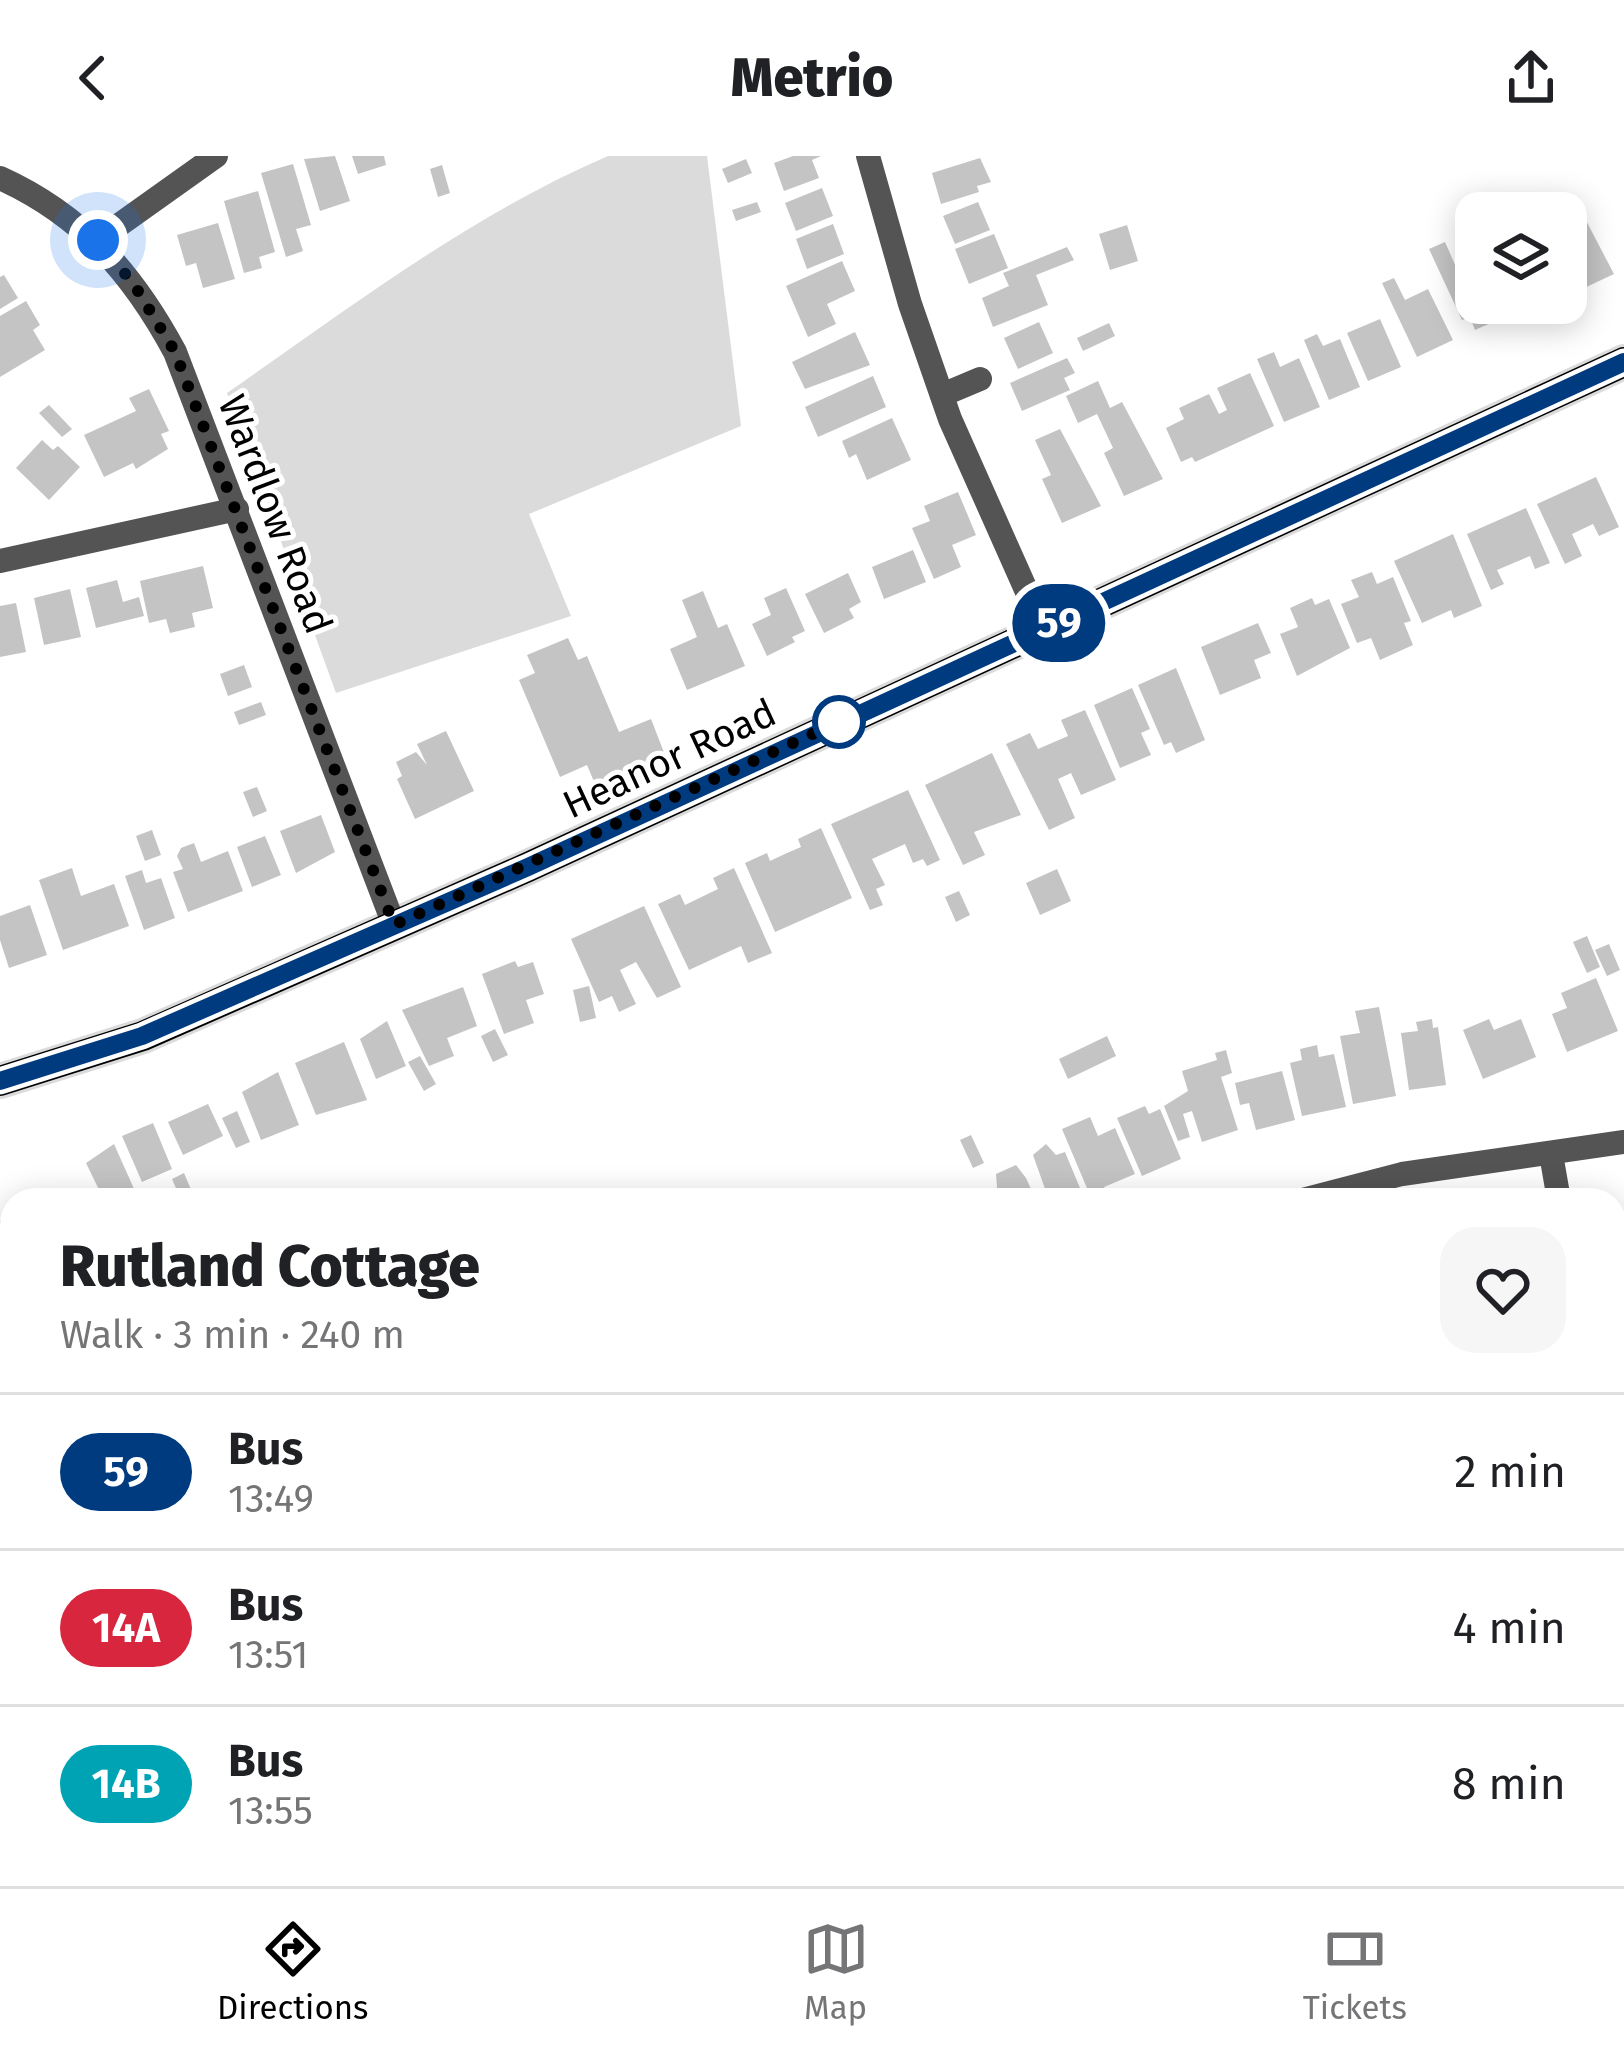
<!DOCTYPE html>
<html lang="en">
<head>
<meta charset="utf-8">
<style>
  :root { --surface:#fff; --page:#f6f6f6; --text:#202124; --muted:#757577; --line:#e0e0e0; --accent:#000 }
  body { margin:0; font-family:"Fira Sans",sans-serif; background:var(--page); color:var(--text); height:100vh; display:flex; flex-direction:column; font-size:45px; white-space:nowrap }
  * { box-sizing:border-box; margin:0 }
  p { font-size:39px; color:var(--muted) }
  .icon { flex:none; width:66px; height:66px; fill:none; stroke:currentColor; stroke-width:2; stroke-linecap:round; stroke-linejoin:round }
  .map { position:relative; flex:1; overflow:hidden }
  .drawer { position:absolute; left:0px; top:1032px; width:1626px; height:699px; display:flex; flex-direction:column; background:var(--surface); border-radius:36px 36px 0 0; box-shadow:0 6px 30px #0003 }
  .drawer>* { flex:none }
  .badge { padding:0 24px; border-radius:39px; font-size:42px; line-height:78px }
  .tools { position:absolute; left:1455px; top:36px; display:grid; gap:24px }
  .tools a { display:grid; place-items:center; width:132px; height:132px; border-radius:24px; background:var(--surface); box-shadow:0 6px 30px #0003; font-size:60px }
  .you { position:absolute; width:60px; height:60px; margin:-30px; border:9px solid #fff; border-radius:50%; background:#1a73e8; box-shadow:0 0 0 18px #1a73e833 }
  .map>.badge { position:absolute; translate:-50% -50%; box-shadow:0 0 0 6px #fff }
  .round { display:grid; place-items:center; flex:none; width:126px; height:126px; border-radius:36px; background:var(--page) }
  .summary { display:flex; align-items:center; justify-content:space-between; height:204px; padding:0 60px }
  h1 { font-size:57px; font-weight:800; line-height:90px }
  ul { padding:0; list-style:none }
  li { display:flex; align-items:center; gap:36px; height:156px; padding:0 60px; border-top:3px solid var(--line) }
  li div { flex:1 }
  li b { display:block; font-size:45px }
  li em { font-style:normal }
  li .badge { min-width:132px; font-weight:700; text-align:center }
  header { display:flex; justify-content:space-between; align-items:center; height:156px; padding:0 60px; background:var(--surface); font-size:54px; font-weight:800 }
  .tab-bar { display:flex; justify-content:space-around; align-items:center; height:168px; border-top:3px solid var(--line); background:var(--surface); font-size:33px; color:var(--muted) }
  .tab-bar a { display:grid; justify-items:center; gap:6px }
  .tab-bar .selected { color:var(--accent) }
  .map>svg:first-child { display:block }
</style>
</head>
<body>
<header><svg class="icon" aria-label="back" viewBox="0 0 24 24"><path d="M15 5l-7 7 7 7"/></svg>Metrio<svg class="icon" aria-label="share" viewBox="0 0 24 24"><path d="M12 15V3M7 8l5-5 5 5M5 13v7h14v-7"/></svg></header>
<div class="map">
<svg width="1624" height="1730" viewBox="0 0 1624 1730">
  <rect width="100%" height="100%" fill="#fff"/>
  <path fill="#dbdbdb" d="M608 0H707L741 270 529 358 571 460 336 537 227 237C349 152 471 59 608 0Z"/>
  <g fill="#c4c4c4">
    <path d="M335 0 350 45 320 55 304 3Z"/>
    <path d="M352 0H384L386 9 358 18Z"/>
    <path d="M793 0H821L812 4 819 22 784 35 774 7Z"/>
    <path d="M980 2 991 26 977 30 979 36 941 48 932 17Z"/>
    <path d="M746 3 752 17 728 27 722 13Z"/>
    <path d="M293 8 311 69 296 73 303 95 286 101 261 17Z"/>
    <path d="M442 9 450 37 438 41 430 13Z"/>
    <path d="M822 32 833 60 796 75 785 47Z"/>
    <path d="M258 35 275 96 259 101 262 112 244 117 224 45Z"/>
    <path d="M757 46 761 56 736 65 732 54Z"/>
    <path d="M978 46 990 74 955 88 943 60Z"/>
    <path d="M1580 53 1614 118 1582 133 1566 96V60Z"/>
    <path d="M218 67 235 123 203 132 196 107 186 110 177 79Z"/>
    <path d="M833 68 844 98 807 113 796 83Z"/>
    <path d="M1127 69 1138 105 1110 114 1099 78Z"/>
    <path d="M994 78 1008 112 969 128 955 93Z"/>
    <path d="M1445 86 1460 120 1476 113V147H1506L1511 158 1475 174 1470 161 1462 164 1429 93Z"/>
    <path d="M1067 91 1074 104 1036 119 1048 149 993 171 982 142 1009 130 1003 117Z"/>
    <path d="M842 105 855 135 827 148 836 168 808 181 786 130Z"/>
    <path d="M4 119 18 142 0 153V121Z"/>
    <path d="M1394 122 1405 144 1428 133 1453 184 1417 201 1382 127Z"/>
    <path d="M26 145 40 169 33 174 45 194 0 221V160Z"/>
    <path d="M1380 163 1401 211 1368 225 1347 177Z"/>
    <path d="M1039 166 1053 197 1018 213 1004 182Z"/>
    <path d="M1109 167 1115 180 1083 195 1077 182Z"/>
    <path d="M855 176 870 209 805 233 792 206Z"/>
    <path d="M1317 178 1323 190 1340 183 1360 231 1329 244 1304 184Z"/>
    <path d="M1274 196 1280 211 1299 202 1320 251 1284 266 1257 203Z"/>
    <path d="M1067 202 1075 217 1064 222 1070 234 1022 255 1010 227Z"/>
    <path d="M1250 217 1274 270 1195 306 1192 301 1181 306 1166 272 1184 263 1179 252 1209 238 1219 258 1227 254 1217 232Z"/>
    <path d="M873 220 886 251 818 281 805 251Z"/>
    <path d="M1098 225 1110 252 1122 246 1163 323 1124 340 1104 297 1113 292 1097 258 1078 267 1066 240Z"/>
    <path d="M149 233 169 275 161 278 168 293 136 313 133 307 104 321 84 279 136 255 129 242Z"/>
    <path d="M49 249 72 273 62 281 39 257Z"/>
    <path d="M892 262 911 304 867 324 856 298 849 302 842 285Z"/>
    <path d="M1060 273 1101 350 1062 367 1042 323 1051 319 1035 284Z"/>
    <path d="M42 284 53 294 58 290 80 311 49 344 16 312Z"/>
    <path d="M1596 321 1619 371 1599 380 1593 368 1572 378 1582 400 1565 408 1537 348Z"/>
    <path d="M958 336 976 379 952 389 961 411 934 423 912 372 930 365 924 350Z"/>
    <path d="M1526 352 1550 407 1535 413 1530 400 1497 414 1504 428 1491 434 1467 378Z"/>
    <path d="M1453 378 1482 450 1454 462 1451 454 1422 467 1394 405Z"/>
    <path d="M913 394 926 426 884 443 872 411Z"/>
    <path d="M203 410 213 452 192 457 195 471 170 477 166 463 149 467 140 425Z"/>
    <path d="M1372 416 1377 428 1393 421 1411 465 1404 467 1413 489 1380 504 1371 482 1357 487 1341 448 1359 441 1351 424Z"/>
    <path d="M848 417 861 446 849 453 854 462 824 477 805 438Z"/>
    <path d="M117 424 123 446 139 441 144 460 96 472 86 432Z"/>
    <path d="M786 432 805 475 792 481 795 486 767 500 752 468 771 459 764 442Z"/>
    <path d="M70 433 81 481 44 489 34 442Z"/>
    <path d="M703 435 718 472 727 468 745 510 687 534 670 493 697 481 682 444Z"/>
    <path d="M1312 442 1315 449 1329 443 1350 492 1297 520 1280 478 1298 471 1290 452Z"/>
    <path d="M16 447 26 496 0 501V450Z"/>
    <path d="M1258 467 1271 497 1254 504 1261 522 1220 539 1201 491Z"/>
    <path d="M568 482 578 504 587 500 619 576 651 563 665 599 595 628 587 609 560 621 519 524 535 517 527 499Z"/>
    <path d="M244 509 252 531 228 540 220 518Z"/>
    <path d="M1176 512 1205 584 1176 597 1171 586 1164 589 1138 529Z"/>
    <path d="M1132 532 1150 573 1141 577 1151 599 1120 612 1094 549Z"/>
    <path d="M261 546 266 559 239 569 234 556Z"/>
    <path d="M1085 554 1116 624 1081 639 1071 617 1058 623 1075 662 1049 674 1006 588 1030 577 1038 593 1068 580 1061 564Z"/>
    <path d="M446 575 474 635 415 663 397 623 402 620 396 606 416 596 427 609 417 588Z"/>
    <path d="M992 597 1021 659 974 676 985 699 963 709 925 629Z"/>
    <path d="M257 631 267 655 253 661 243 636Z"/>
    <path d="M908 634 940 704 927 710 923 703 913 707 905 688 872 703 885 729 876 733 883 749 870 754 831 668Z"/>
    <path d="M321 659 335 696 296 717 280 675Z"/>
    <path d="M821 672 852 742 775 776 745 707 767 697 770 705 787 697 801 691 798 683Z"/>
    <path d="M152 674 161 699 145 705 136 680Z"/>
    <path d="M265 680 281 719 252 731 237 691Z"/>
    <path d="M194 687 201 706 228 695 243 735 188 756 173 716 183 713 177 700 181 692Z"/>
    <path d="M72 712 81 740 114 728 129 770 63 794 39 724Z"/>
    <path d="M734 712 772 797 748 807 741 790 689 814 658 748 680 738 685 749 718 733 713 722Z"/>
    <path d="M1057 713 1071 745 1040 759 1026 727Z"/>
    <path d="M142 714 146 727 161 722 175 762 144 774 125 720Z"/>
    <path d="M959 735 970 759 956 766 945 741Z"/>
    <path d="M30 749 47 799 9 812 0 784V760Z"/>
    <path d="M644 750 681 831 657 842 636 806 620 814 636 848 619 856 612 840 599 846 571 783Z"/>
    <path d="M1587 780 1600 811 1587 817 1573 786Z"/>
    <path d="M1609 788 1620 814 1607 820 1595 794Z"/>
    <path d="M515 805 518 811 533 806 544 838 526 844 534 867 504 878 482 818Z"/>
    <path d="M1596 822 1618 875 1567 896 1552 858 1567 852 1561 837Z"/>
    <path d="M589 830 596 862 580 866 573 834Z"/>
    <path d="M463 831 477 870 447 882 454 900 429 910 402 854Z"/>
    <path d="M1379 851 1396 940 1353 948 1340 880 1360 877 1355 855Z"/>
    <path d="M1432 863 1433 872 1438 871 1446 929 1409 934 1401 877 1418 875 1416 866Z"/>
    <path d="M1489 863 1494 874 1521 863 1536 901 1483 923 1463 874Z"/>
    <path d="M387 865 406 910 376 923 360 883Z"/>
    <path d="M495 873 508 899 493 906 481 880Z"/>
    <path d="M1107 880 1116 900 1068 923 1059 903Z"/>
    <path d="M344 886 367 944 316 959 295 907Z"/>
    <path d="M1317 889 1319 901 1334 898 1346 951 1302 960 1290 907 1302 904 1300 893Z"/>
    <path d="M1226 894 1232 917 1221 921 1238 974 1202 986 1192 955 1183 958 1190 981 1178 985 1164 950 1188 935 1182 915 1217 904 1215 897Z"/>
    <path d="M420 900 436 928 424 935 408 906Z"/>
    <path d="M1282 915 1295 964 1256 974 1249 947 1240 949 1235 927Z"/>
    <path d="M278 916 299 969 261 984 242 936Z"/>
    <path d="M208 948 223 980 183 999 168 966Z"/>
    <path d="M1145 950 1149 958 1160 953 1181 1003 1142 1020 1117 962Z"/>
    <path d="M237 955 250 986 236 992 222 962Z"/>
    <path d="M1090 961 1098 980 1115 972 1135 1018 1104 1031 1107 1037 1092 1044 1062 973Z"/>
    <path d="M153 967 172 1013 142 1026 122 980Z"/>
    <path d="M971 979 984 1007 973 1012 960 984Z"/>
    <path d="M114 988 139 1044H104L86 1007Z"/>
    <path d="M1046 988 1056 999 1065 996 1085 1044H1049L1033 999Z"/>
    <path d="M1016 1009 1026 1022 1036 1044H998L996 1018Z"/>
    <path d="M184 1017 195 1043 193 1044H181L172 1023Z"/>
    <path d="M12 1062V1114L0 1117V1065Z"/>
    <path d="M1620 1642H1624V1703L1614 1701Z"/>
    <path d="M99 1719H123L124 1730H100Z"/>
    <path d="M336 1719H348L354 1728 364 1723 368 1730H312Z"/>
    <path d="M626 1719H669L675 1730H619L616 1724Z"/>
    <path d="M833 1719H866L848 1730H839Z"/>
    <path d="M1151 1719H1183L1195 1730H1141Z"/>
    <path d="M1337 1719H1367L1381 1730H1339L1333 1725Z"/>
  </g>
  <g fill="none" stroke-linecap="round" stroke-linejoin="round">
    <defs>
      <path id="primary" d="M0 925 143 880 528 711 1624 206"/>
    </defs>
    <use href="#primary" stroke="#dbdbdb" stroke-width="36"/>
    <g stroke="#545454" stroke-width="24">
      <path d="M868 0 910 148 950 263 1044 474"/>
      <path d="M0 22C82 59 133 118 175 196L394 769"/>
      <path d="M98 84 216 0"/>
      <path d="M942 239 980 223"/>
      <path d="M0 405 237 353"/>
      <path d="M1551 998 1559 1044"/>
      <path d="M1302 1044 1402 1018 1624 986"/>
      <path d="M0 1355 12 1356"/>
      <path d="M1614 1434 1624 1436"/>
      <path d="M0 1568H12"/>
      <path d="M734 1719 740 1730"/>
      <path d="M1499 1719 1516 1730"/>
      <path d="M1050 1730 1061 1719"/>
    </g>
    <use href="#primary" stroke="#000" stroke-width="30"/>
  </g>
  <g fill="none" stroke-linecap="round" stroke-linejoin="round">
    <defs>
      <path id="line" d="M0 925 142 880 528 711 1624 206"/>
    </defs>
    <use href="#line" stroke="#fff" stroke-width="27"/>
    <use href="#line" stroke="#003b80" stroke-width="18"/>
    <path stroke="#000" stroke-width="12" stroke-dasharray="0 21.6" d="M98 84 135 130 175 196 394 769 839 566"/>
  </g>
  <circle fill="#fff" stroke="#003b80" stroke-width="6" cx="839" cy="566" r="24"/>
  <g text-anchor="middle" stroke-width="10" stroke-linejoin="round" paint-order="stroke">
    <g font-size="39" fill="#000" stroke="#fff">
      <text transform="translate(276 358) rotate(69)" y="14">Wardlow Road</text>
      <text transform="translate(669 602) rotate(-25)" y="14">Heanor Road</text>
    </g>
  </g>
</svg>
<div class="tools">
<a><svg class="icon" aria-label="layers" viewBox="0 0 24 24"><path d="M12 4l9 5-9 5-9-5zM3 14l9 5 9-5"/></svg></a>
</div>
<div class="you" style="left:98px;top:84px"></div>
<b class="badge" style="left:1059px;top:467px;background:#003b80;color:#fff">59</b>
<section class="drawer">
<div class="summary"><div><h1>Rutland Cottage</h1><p>Walk · 3 min · 240 m</p></div><a class="round"><svg class="icon" aria-label="heart" viewBox="0 0 24 24"><path d="M12 20l-8-8c-3-5 5-10 8-4 3-6 11-1 8 4z"/></svg></a></div>
<ul>
<li><span class="badge" style="background:#003b80;color:#fff">59</span><div><b>Bus</b><p>13:49</p></div><em>2 min</em></li>
<li><span class="badge" style="background:#d7263d;color:#fff">14A</span><div><b>Bus</b><p>13:51</p></div><em>4 min</em></li>
<li><span class="badge" style="background:#00a3b4;color:#fff">14B</span><div><b>Bus</b><p>13:55</p></div><em>8 min</em></li>
</ul>
</section>
</div>
<nav class="tab-bar">
<a class="selected"><svg class="icon" aria-label="directions" viewBox="0 0 24 24"><path d="M12 3l9 9-9 9-9-9zM9 14v-3h6M13 9l2 2-2 2"/></svg>Directions</a>
<a><svg class="icon" aria-label="map" viewBox="0 0 24 24"><path d="M3 6l6-2 6 2 6-2v14l-6 2-6-2-6 2zM9 4v14M15 6v14"/></svg>Map</a>
<a><svg class="icon" aria-label="tickets" viewBox="0 0 24 24"><path d="M3 7h18v10H3zM15 7v10"/></svg>Tickets</a>
</nav>
</body>
</html>
